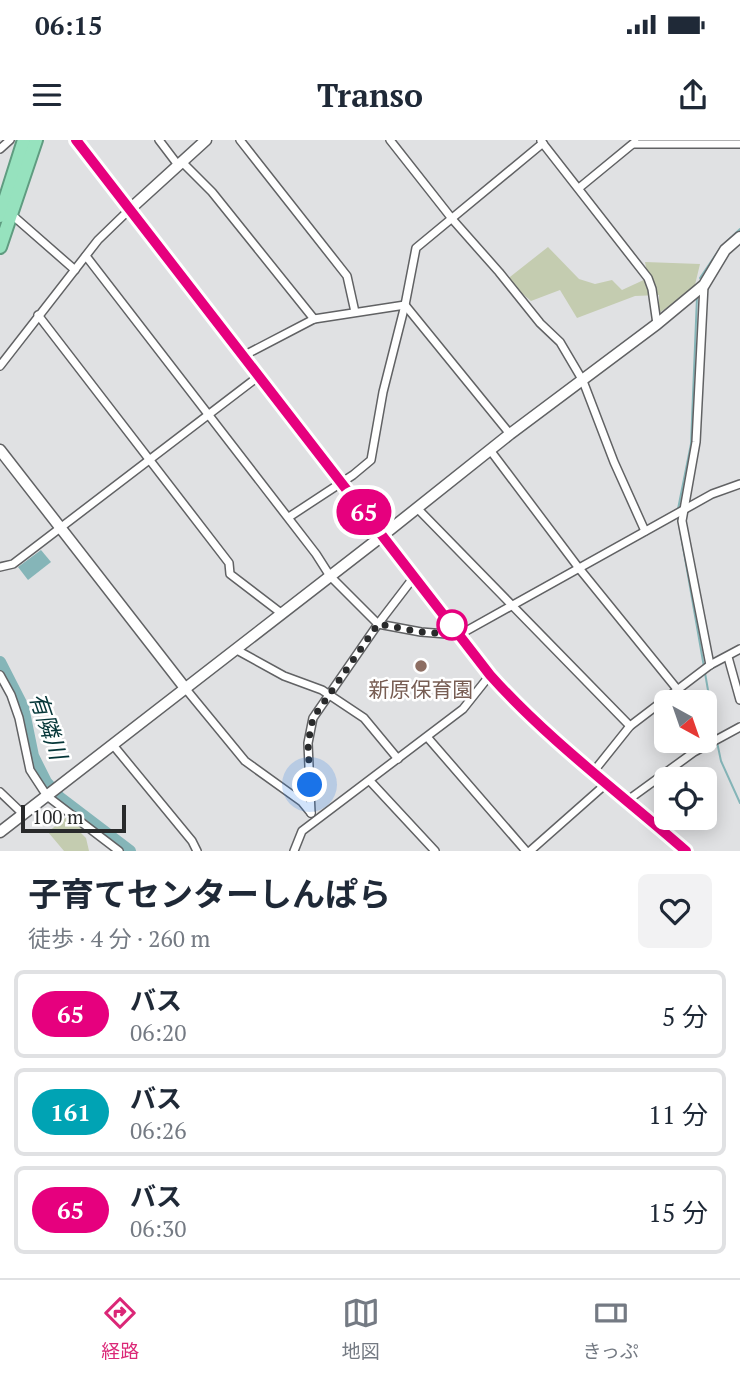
<!DOCTYPE html>
<html lang="ja">
<head>
<meta charset="utf-8">
<style>
  :root { --surface:#fff; --page:#f2f2f3; --text:#1f2937; --muted:#747a83; --line:#e0e1e3; --accent:#db2777 }
  body { margin:0; font-family:"PT Serif","Noto Sans JP",serif; background:var(--page); color:var(--text); height:100vh; display:flex; flex-direction:column; font-size:26px; white-space:nowrap }
  * { box-sizing:border-box; margin:0 }
  p { font-size:23px; color:var(--muted) }
  .icon { flex:none; width:38px; height:38px; fill:none; stroke:currentColor; stroke-width:2; stroke-linecap:round; stroke-linejoin:round }
  .map { position:relative; height:711px; overflow:hidden }
  .panel { display:flex; flex-direction:column; background:var(--surface); flex:1 }
  .panel>* { flex:none }
  .badge { padding:0 14px; border-radius:23px; font-size:24px; line-height:46px }
  .needle { width:46px; rotate:140deg }
  .buttons { position:absolute; left:654px; top:550px; display:grid; gap:14px }
  .buttons a { display:grid; place-items:center; width:63px; height:63px; border-radius:10px; background:var(--surface); box-shadow:0 4px 18px #0003; font-size:35px }
  .scale { position:absolute; left:21px; bottom:18px; width:105px; box-sizing:border-box; padding-left:7px; border:4px solid #292a2b; border-top:0; font-size:19px; line-height:24px; white-space:nowrap; color:#292a2b; -webkit-text-stroke:5px #fff; paint-order:stroke }
  .you { position:absolute; width:35px; height:35px; margin:-18px; border:5px solid #fff; border-radius:50%; background:#1a73e8; box-shadow:0 0 0 10px #1a73e833 }
  .map>.badge { position:absolute; translate:-50% -50%; box-shadow:0 0 0 4px #fff }
  .round { display:grid; place-items:center; flex:none; width:74px; height:74px; border-radius:10px; background:var(--page) }
  .summary { display:flex; align-items:center; justify-content:space-between; height:119px; padding:0 28px }
  h1 { font-size:33px; font-weight:700; line-height:52px }
  ul { padding:0; list-style:none }
  li { display:flex; align-items:center; gap:21px; height:88px; margin:0 14px 10px; padding:0 14px; border:4px solid var(--line); border-radius:10px }
  li div { flex:1 }
  li b { display:block; font-size:26px }
  li em { font-style:normal }
  li .badge { min-width:77px; font-weight:700; text-align:center }
  .status { display:flex; justify-content:space-between; align-items:center; height:49px; padding:0 35px; background:var(--surface); direction:ltr }
  .status svg { height:19px; fill:currentColor }
  header { display:flex; justify-content:space-between; align-items:center; height:91px; padding:0 28px; background:var(--surface); font-size:32px; font-weight:700 }
  .menu { display:flex; justify-content:space-around; align-items:center; height:98px; border-top:2px solid var(--line); background:var(--surface); font-size:19px; color:var(--muted) }
  .menu a { display:grid; justify-items:center; gap:4px }
  .menu .selected { color:var(--accent) }
  .map>svg:first-child { display:block }
</style>
</head>
<body>
<div class="status"><b>06:15</b><svg viewBox="0 0 49 12"><path d="M0 12V9h3v3zM5 12V6h3v6zM10 12V3h3v9zM15 12V0h3v12zM26 1h20v11H26zM47 4h2v5h-2z"/></svg></div>
<header><svg class="icon" aria-label="menu" viewBox="0 0 24 24"><path d="M4 6h16M4 12h16M4 18h16"/></svg>Transo<svg class="icon" aria-label="share" viewBox="0 0 24 24"><path d="M12 15V3M7 8l5-5 5 5M5 13v7h14v-7"/></svg></header>
<div class="map">
<svg width="740" height="711" viewBox="0 0 740 711">
  <rect width="100%" height="100%" fill="#e0e1e3"/>
  <g fill="#c4ccb0">
    <path d="M548 107 579 139 595 144 612 140 622 150 648 138 645 122 700 124 694 149 659 173V155L635 156 577 178 560 150 531 161 506 140Z"/>
    <path d="M68 676 82 687 80 692 86 698 89 711H64L48 692Z"/>
  </g>
  <path fill="#85b5b8" d="M41 410 51 422 28 440 18 427Z"/>
  <g fill="none" stroke-linecap="round" stroke-linejoin="round">
    <g stroke="#85b5b8" stroke-width="2">
      <path d="M700 138 721 107 740 89"/>
      <path d="M678 369 691 304 697 157"/>
      <path d="M678 378 704 527"/>
      <path d="M705 533 716 596"/>
      <path d="M717 602 721 621 740 663"/>
    </g>
    <path stroke="#85b5b8" stroke-width="12" d="M0 522 23 567 33 616 46 642 59 657 130 711"/>
    <defs>
      <g id="minor">
        <path d="M159 0 178 25"/>
        <path d="M240 0 347 136 355 172"/>
        <path d="M390 0 453 80 499 132 540 183 560 202 583 241 614 322 645 391"/>
        <path d="M541 1 648 138 652 149 657 184"/>
        <path d="M634 4H740"/>
        <path d="M0 9 10 0"/>
        <path d="M182 22 212 52 314 179"/>
        <path d="M579 48 635 2"/>
        <path d="M11 74 75 130"/>
        <path d="M86 116 316 414 330 436 378 484 313 578 308 603 311 673"/>
        <path d="M704 145 696 302 682 381 710 525"/>
        <path d="M405 165 510 294"/>
        <path d="M38 175 229 423 230 434 281 473"/>
        <path d="M243 216 314 179 405 165"/>
        <path d="M0 226 98 100 129 70"/>
        <path d="M490 310 578 427 677 549"/>
        <path d="M417 368 630 586"/>
        <path d="M289 377 353 335 371 320 383 252 405 165 416 108 543 3"/>
        <path d="M0 427 13 424 259 236"/>
        <path d="M414 437 378 484 421 492 459 495 712 354 740 344"/>
        <path d="M235 509 284 536 322 550 364 578 398 619"/>
        <path d="M728 517 740 560"/>
        <path d="M0 535 11 555 19 578 30 630 47 656 119 711"/>
        <path d="M185 548 245 621 302 662 311 673"/>
        <path d="M428 598 526 711"/>
        <path d="M113 605 192 701 197 711"/>
        <path d="M594 631 630 586 710 525 740 509"/>
        <path d="M370 641 435 711"/>
        <path d="M0 652 23 674"/>
        <path d="M628 660 694 612 740 587"/>
        <path d="M294 711 302 691 463 569 490 535"/>
        <path d="M530 711 607 643"/>
      </g>
      <g id="tertiary">
        <path d="M129 70 206 0"/>
        <path d="M0 310 185 548"/>
        <path d="M0 692 382 396 510 294 657 184 704 145 725 110 740 97"/>
      </g>
      <path id="secondary" d="M76 0 490 535C548 600 621 654 686 711"/>
      <g id="trunk">
        <path d="M0 76 24 0"/>
        <path d="M0 107 36 0"/>
      </g>
    </defs>
    <use href="#minor" stroke="#616264" stroke-width="10"/>
    <use href="#tertiary" stroke="#616264" stroke-width="13"/>
    <use href="#secondary" stroke="#616264" stroke-width="14"/>
    <use href="#trunk" stroke="#5f9c80" stroke-width="16"/>
    <use href="#minor" stroke="#fff" stroke-width="7"/>
    <use href="#tertiary" stroke="#fff" stroke-width="10"/>
    <use href="#secondary" stroke="#fff" stroke-width="10"/>
    <use href="#trunk" stroke="#96e2be" stroke-width="12"/>
  </g>
  <g fill="none" stroke-linecap="round" stroke-linejoin="round">
    <defs>
      <path id="line" d="M76 0 490 535C548 600 621 654 686 711"/>
    </defs>
    <use href="#line" stroke="#fff" stroke-width="16"/>
    <use href="#line" stroke="#e6007e" stroke-width="10"/>
    <path stroke="#292a2b" stroke-width="7" stroke-dasharray="0 12.6" d="M310 645 308 603 313 578 378 484 421 492 459 495 452 485"/>
  </g>
  <circle fill="#fff" stroke="#e6007e" stroke-width="3.5" cx="452" cy="485" r="14"/>
  <circle fill="#8d6e63" stroke="#fff" stroke-width="2.5" cx="421" cy="526" r="7"/>
  <g text-anchor="middle" stroke-width="5" stroke-linejoin="round" paint-order="stroke">
    <g font-size="21" fill="#785e54" stroke="#fff">
      <text x="421" y="557">新原保育園</text>
    </g>
    <g font-size="23" font-style="italic" fill="#053638" stroke="#fff">
      <text transform="translate(48 586) rotate(71)" y="8">有隣川</text>
    </g>
  </g>
</svg>
<div class="buttons">
<a><svg class="needle" viewBox="-14 -14 28 28"><path d="M0-13l5 13h-10z" fill="#e53935"/><path d="M0 13l5-13h-10z" fill="#747a83"/></svg></a>
<a><svg class="icon" aria-label="locate" viewBox="0 0 24 24"><circle cx="12" cy="12" r="6"/><path d="M12 2v4M12 18v4M2 12h4M18 12h4"/></svg></a>
</div>
<div class="scale">100 m</div>
<div class="you" style="left:310px;top:645px"></div>
<b class="badge" style="left:364px;top:372px;background:#e6007e;color:#fff">65</b>
</div>
<section class="panel">
<div class="summary"><div><h1>子育てセンターしんぱら</h1><p>徒歩 · 4 分 · 260 m</p></div><a class="round"><svg class="icon" aria-label="heart" viewBox="0 0 24 24"><path d="M12 20l-8-8c-3-5 5-10 8-4 3-6 11-1 8 4z"/></svg></a></div>
<ul>
<li><span class="badge" style="background:#e6007e;color:#fff">65</span><div><b>バス</b><p>06:20</p></div><em>5 分</em></li>
<li><span class="badge" style="background:#00a3b4;color:#fff">161</span><div><b>バス</b><p>06:26</p></div><em>11 分</em></li>
<li><span class="badge" style="background:#e6007e;color:#fff">65</span><div><b>バス</b><p>06:30</p></div><em>15 分</em></li>
</ul>
</section>
<nav class="menu">
<a class="selected"><svg class="icon" aria-label="directions" viewBox="0 0 24 24"><path d="M12 3l9 9-9 9-9-9zM9 14v-3h6M13 9l2 2-2 2"/></svg>経路</a>
<a><svg class="icon" aria-label="map" viewBox="0 0 24 24"><path d="M3 6l6-2 6 2 6-2v14l-6 2-6-2-6 2zM9 4v14M15 6v14"/></svg>地図</a>
<a><svg class="icon" aria-label="tickets" viewBox="0 0 24 24"><path d="M3 7h18v10H3zM15 7v10"/></svg>きっぷ</a>
</nav>
</body>
</html>
